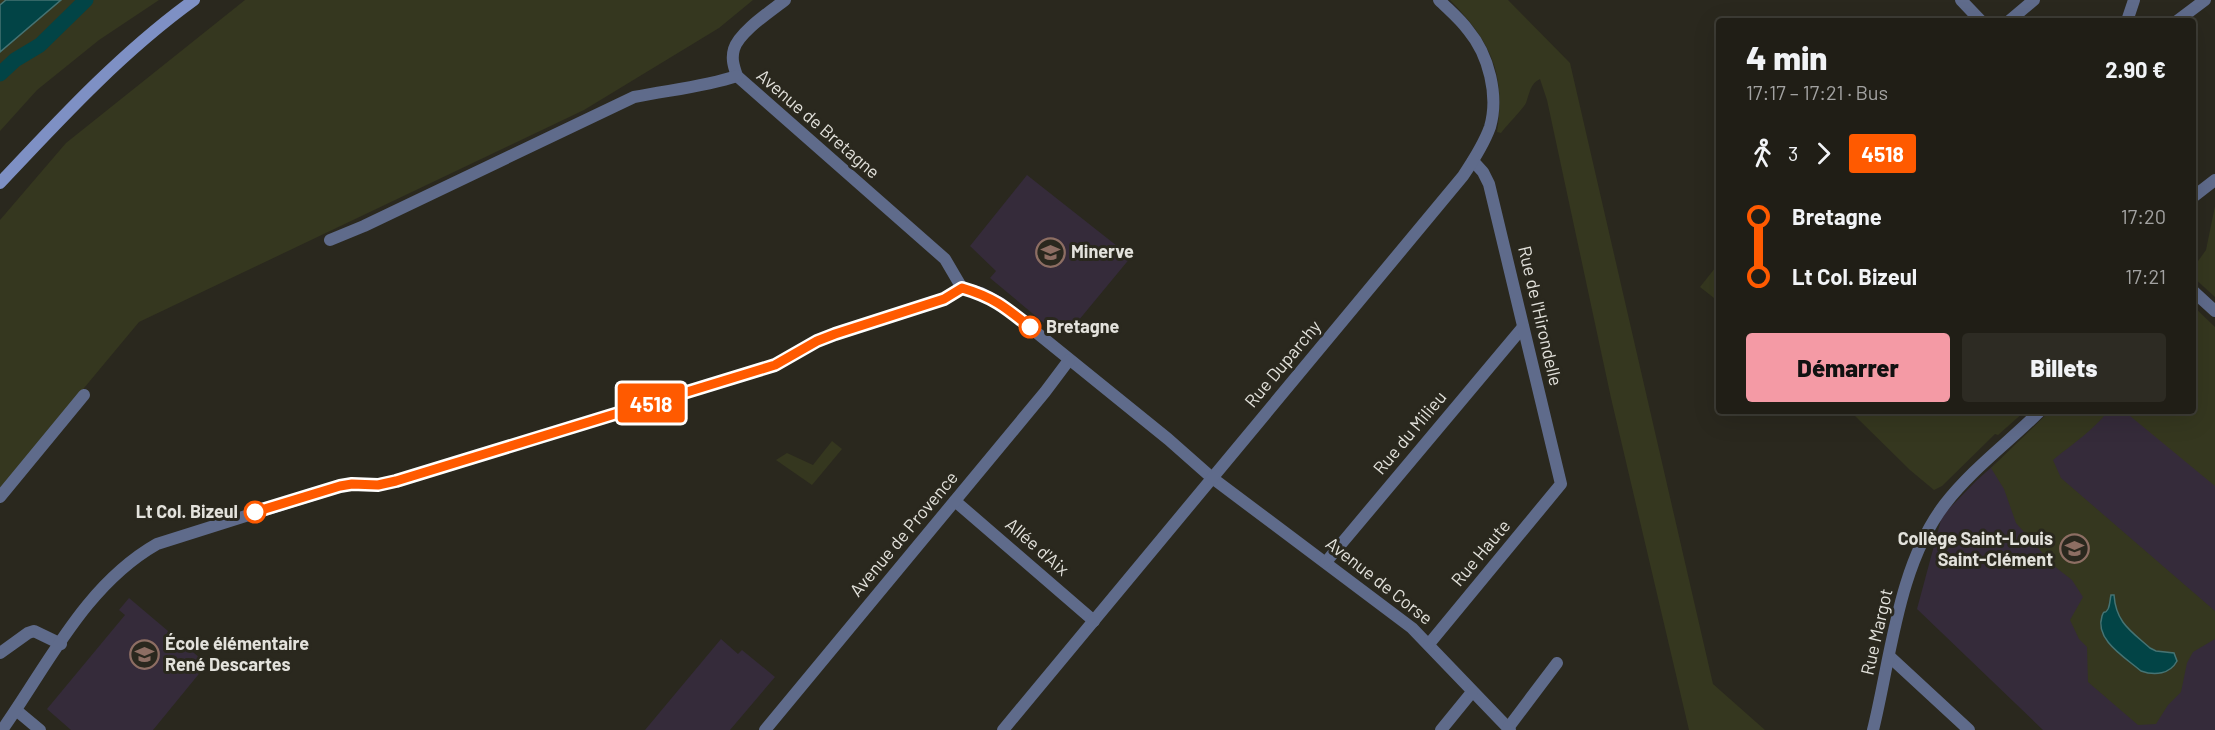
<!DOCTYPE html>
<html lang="fr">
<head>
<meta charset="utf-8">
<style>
  :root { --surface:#201e16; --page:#2d2b23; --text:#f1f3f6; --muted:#a2a2a1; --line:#3d3c35; --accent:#f49aa5 }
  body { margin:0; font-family:Barlow,sans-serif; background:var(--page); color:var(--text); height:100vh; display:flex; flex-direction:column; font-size:22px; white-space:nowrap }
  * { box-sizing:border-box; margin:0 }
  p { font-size:20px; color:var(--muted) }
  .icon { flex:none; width:33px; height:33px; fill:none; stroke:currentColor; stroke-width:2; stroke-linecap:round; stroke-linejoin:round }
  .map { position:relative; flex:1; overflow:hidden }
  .details { position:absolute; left:1716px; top:18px; width:480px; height:396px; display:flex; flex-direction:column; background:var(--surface); border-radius:6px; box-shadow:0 6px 24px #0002,0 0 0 2px var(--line) }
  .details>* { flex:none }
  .badge { padding:0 12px; border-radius:4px; font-size:21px; line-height:39px }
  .map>.badge { position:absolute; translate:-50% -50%; box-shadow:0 0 0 3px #fff }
  .legs { display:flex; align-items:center; gap:9px; height:66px; padding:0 30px; font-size:20px }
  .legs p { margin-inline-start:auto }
  .overview { display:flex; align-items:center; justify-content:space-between; height:102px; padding:0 30px }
  h1 { font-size:33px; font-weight:800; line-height:45px }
  .primary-button { display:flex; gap:12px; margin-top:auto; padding:12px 30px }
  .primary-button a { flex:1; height:69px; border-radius:6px; background:var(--accent); color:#111; font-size:24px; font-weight:800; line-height:69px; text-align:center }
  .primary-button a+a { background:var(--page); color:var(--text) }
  ul { padding:0 30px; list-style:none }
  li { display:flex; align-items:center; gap:21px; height:60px; font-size:22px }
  li i { display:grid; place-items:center; width:9px; height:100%; margin:0 8px; background:currentColor }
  li i::after { content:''; width:15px; height:15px; margin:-8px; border:4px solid; border-radius:50%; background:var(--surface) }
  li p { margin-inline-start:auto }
  li:first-child i { background:linear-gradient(#0000 50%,currentColor 0) }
  li:last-child i { background:linear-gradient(currentColor 50%,#0000 0) }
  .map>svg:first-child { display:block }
</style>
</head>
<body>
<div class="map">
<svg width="2215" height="730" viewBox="0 0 2215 730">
  <rect width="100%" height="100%" fill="#2a281e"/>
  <g fill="#352b3a">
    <path d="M1027 175 1131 257 1069 332 1056 333 990 278 996 271 970 246Z"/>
    <path d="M2050 411H2145L2215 477V730H2043L1917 609 1942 516 1976 481 2013 448Z"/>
    <path d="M129 598 207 664 153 730H71L47 709 125 615 119 610Z"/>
    <path d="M721 639 738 654 742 650 775 677 730 730H645Z"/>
  </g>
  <g fill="#35371f">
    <path d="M0 0H159L99 40 37 90 0 131Z"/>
    <path d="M245 0H753L719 28 584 110 139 322 0 489V220L66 143Z"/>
    <path d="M1450 0H1508L1570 63 1713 684 1765 730H1689L1611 398 1547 100 1540 79C1530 84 1530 92 1526 103 1522 110 1507 125 1501 133L1497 132C1506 73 1491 42 1450 0Z"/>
    <path d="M2215 206V297L2193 277V268L2206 250Z"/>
    <path d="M1719 263V302L1700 287Z"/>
    <path d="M2193 306 2215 327V486L2124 411H2193Z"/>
    <path d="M1850 411H2025L1998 435 1995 434 1942 486 1934 490 1910 470Z"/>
    <path d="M2050 411H2108C2093 431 2072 444 2053 460L2061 478 2215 611V639L2193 652 2187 663 2181 692 2168 705 2156 724 2138 725 2088 682 2087 647 2079 639 2070 620 2083 597 2072 580 2054 566 2016 523 2004 489 1991 468Z"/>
    <path d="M832 441 842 449 812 485 776 460 787 453 813 465Z"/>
  </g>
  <g fill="#024446" stroke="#467373" stroke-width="1.5">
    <path d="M6 0H61L0 52V5Z"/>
    <path d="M2111 595H2114C2116 623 2131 631 2150 648L2156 651 2174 653 2177 661C2170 674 2155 676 2141 671 2126 658 2094 640 2102 616 2105 608 2104 616 2108 609 2110 605 2110 599 2111 595Z"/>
  </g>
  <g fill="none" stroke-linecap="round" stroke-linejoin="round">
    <path stroke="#024446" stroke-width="15" d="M0 74 15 60 40 45 86 0"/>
    <g stroke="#5f6b8b" stroke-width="12">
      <path d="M2009 21 2034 0"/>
      <path d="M2177 21 2205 0"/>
      <path d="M737 76 945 259 962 288 981 293 1000 303 1168 439 1211 477 1412 628 1510 730"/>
      <path d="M737 76C734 67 731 59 734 49 739 32 771 11 785 0"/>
      <path d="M2193 197 2215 180"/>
      <path d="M330 240 364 226 634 97C668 90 704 87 737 76"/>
      <path d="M0 497 84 395"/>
      <path d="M955 501 1094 621"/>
      <path d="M1326 562 1523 327"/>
      <path d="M1429 644 1561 484 1489 184 1483 172 1473 161"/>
      <path d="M0 653 28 633 34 631 61 644"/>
      <path d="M1890 657 1969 730"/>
      <path d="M16 710 40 730"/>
      <path d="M1508 728 1557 663"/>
      <path d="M2 730C48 665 85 585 157 544L341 486 352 484 378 485 396 481 775 365 817 341 835 334 944 299 962 288"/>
      <path d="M765 730 1045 392 1069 360"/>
      <path d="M1003 730 1463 176C1473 161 1484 144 1490 127 1499 96 1489 55 1468 30 1460 19 1449 10 1439 0"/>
      <path d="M1441 730 1472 692"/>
      <path d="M1873 730C1891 657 1898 565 1945 504 1972 469 2009 442 2040 411"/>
    </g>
    <g stroke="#5f6b8b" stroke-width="12">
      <path d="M1961 0 1981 21"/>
      <path d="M2127 21 2134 0"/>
      <path d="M2193 291 2215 311"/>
    </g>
    <path stroke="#7e90c4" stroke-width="12" d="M0 183C61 118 122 52 194 0"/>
  </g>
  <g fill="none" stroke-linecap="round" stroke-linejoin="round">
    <defs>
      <path id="line-1" d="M255 512 340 486 352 484 378 485 396 481 775 365 817 341 835 334 944 299 962 288C993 297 1005 307 1030 327"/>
    </defs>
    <use href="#line-1" stroke="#fff" stroke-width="14"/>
    <use href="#line-1" stroke="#ff5a00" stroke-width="9"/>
  </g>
  <defs>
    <symbol id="school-ring" viewBox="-11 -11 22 22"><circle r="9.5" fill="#2a281e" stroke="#8d6e63" stroke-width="1.5"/><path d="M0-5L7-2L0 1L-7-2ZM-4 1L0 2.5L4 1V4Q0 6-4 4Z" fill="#8d6e63"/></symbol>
  </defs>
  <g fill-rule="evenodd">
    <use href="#school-ring" x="1034" y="236" width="33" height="33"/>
    <use href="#school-ring" x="2058" y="532" width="33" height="33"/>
    <use href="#school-ring" x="128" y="638" width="33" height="33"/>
  </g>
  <g fill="#fff" stroke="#ff5a00" stroke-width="3">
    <circle cx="1030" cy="327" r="10"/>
    <circle cx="255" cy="512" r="10"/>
  </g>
  <g text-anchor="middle" stroke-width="6" stroke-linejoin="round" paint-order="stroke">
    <g font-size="18" fill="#e3e2dc" stroke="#2a281e">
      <text transform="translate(818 124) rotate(41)" y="6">Avenue de Bretagne</text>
      <text transform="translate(1540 316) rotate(77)" y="6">Rue de l'Hirondelle</text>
      <text transform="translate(1283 364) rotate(-50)" y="6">Rue Duparchy</text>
      <text transform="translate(1410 433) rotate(-50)" y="6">Rue du Milieu</text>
      <text transform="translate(904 534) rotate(-50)" y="6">Avenue de Provence</text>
      <text transform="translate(1037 547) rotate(41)" y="6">Allée d'Aix</text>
      <text transform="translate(1481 553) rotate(-50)" y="6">Rue Haute</text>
      <text transform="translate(1379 581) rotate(38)" y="6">Avenue de Corse</text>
      <text transform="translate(1877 632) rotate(-77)" y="6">Rue Margot</text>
    </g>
    <g font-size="18" font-weight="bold" fill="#e3e2dc" stroke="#2a281e" text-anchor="start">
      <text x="1071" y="258">Minerve</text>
      <text x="2053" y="545" text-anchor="end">Collège Saint-Louis<tspan x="2053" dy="21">Saint-Clément</tspan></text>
      <text x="165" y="650">École élémentaire<tspan x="165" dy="21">René Descartes</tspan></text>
    </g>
    <g font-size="18" font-weight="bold" fill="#e3e2dc" stroke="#2a281e" text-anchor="start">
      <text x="1046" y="333">Bretagne</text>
      <text x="238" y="518" text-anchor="end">Lt Col. Bizeul</text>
    </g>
  </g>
</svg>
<b class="badge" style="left:651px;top:403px;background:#ff5a00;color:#fff">4518</b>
<section class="details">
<div class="overview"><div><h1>4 min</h1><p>17:17 – 17:21 · Bus</p></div><b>2.90 €</b></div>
<div class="legs"><svg class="icon" aria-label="walk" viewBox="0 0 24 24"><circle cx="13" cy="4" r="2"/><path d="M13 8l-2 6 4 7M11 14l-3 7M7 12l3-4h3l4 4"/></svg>3<svg class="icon" aria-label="forward" viewBox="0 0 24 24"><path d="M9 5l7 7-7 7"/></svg><b class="badge" style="background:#ff5a00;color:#fff">4518</b></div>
<ul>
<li><i style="color:#ff5a00"></i><b>Bretagne</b><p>17:20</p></li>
<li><i style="color:#ff5a00"></i><b>Lt Col. Bizeul</b><p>17:21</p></li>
</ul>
<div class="primary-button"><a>Démarrer</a><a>Billets</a></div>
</section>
</div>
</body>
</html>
